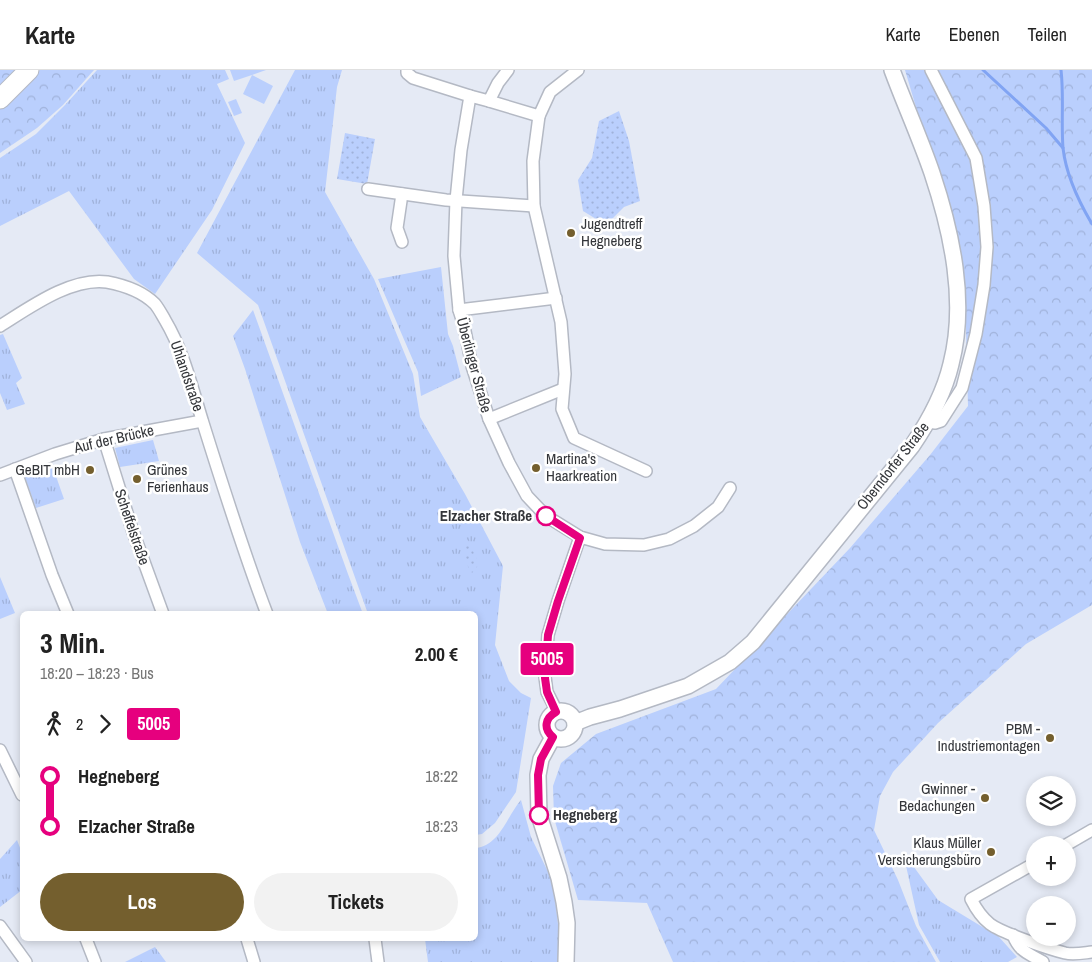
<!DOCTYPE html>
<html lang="de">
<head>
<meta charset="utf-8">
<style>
  :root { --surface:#fff; --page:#f2f2f2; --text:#222; --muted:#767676; --line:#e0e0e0; --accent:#745f2e }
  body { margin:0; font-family:"Archivo Narrow",sans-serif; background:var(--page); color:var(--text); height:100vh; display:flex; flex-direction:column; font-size:19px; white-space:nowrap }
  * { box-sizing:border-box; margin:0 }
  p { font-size:16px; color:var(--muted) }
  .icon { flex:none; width:28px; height:28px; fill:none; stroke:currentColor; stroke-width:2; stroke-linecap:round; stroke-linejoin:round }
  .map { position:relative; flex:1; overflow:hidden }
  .details { position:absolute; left:20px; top:541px; width:458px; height:330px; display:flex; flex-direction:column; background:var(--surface); border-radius:8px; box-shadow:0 2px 8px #0003 }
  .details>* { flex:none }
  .badge { padding:0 10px; border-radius:4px; font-size:18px; line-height:32px }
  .fabs { position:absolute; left:1026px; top:706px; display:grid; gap:10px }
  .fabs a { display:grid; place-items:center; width:50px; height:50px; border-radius:50%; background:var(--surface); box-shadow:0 2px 8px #0003; font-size:25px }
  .map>.badge { position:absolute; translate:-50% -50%; box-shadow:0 0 0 2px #fff }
  .legs { display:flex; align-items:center; gap:8px; height:55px; padding:0 20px; font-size:16px }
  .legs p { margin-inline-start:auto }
  .headline { display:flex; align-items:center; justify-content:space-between; height:85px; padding:0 20px }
  h1 { font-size:28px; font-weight:700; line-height:38px }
  .button { display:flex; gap:10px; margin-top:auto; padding:10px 20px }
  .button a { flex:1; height:58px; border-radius:30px; background:var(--accent); color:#fff; font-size:20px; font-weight:700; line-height:58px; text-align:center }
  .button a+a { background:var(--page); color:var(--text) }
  ul { padding:0 20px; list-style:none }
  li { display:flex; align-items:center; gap:18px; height:50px; font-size:19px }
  li i { display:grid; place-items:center; width:8px; height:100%; margin:0 6px; background:currentColor }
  li i::after { content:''; width:12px; height:12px; margin:-6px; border:4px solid; border-radius:50%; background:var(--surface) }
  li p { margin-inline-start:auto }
  li:first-child i { background:linear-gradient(#0000 50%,currentColor 0) }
  li:last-child i { background:linear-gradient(currentColor 50%,#0000 0) }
  header { display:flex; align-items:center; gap:30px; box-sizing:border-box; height:70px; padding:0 25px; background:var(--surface); border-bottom:1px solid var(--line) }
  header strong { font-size:24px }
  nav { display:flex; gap:28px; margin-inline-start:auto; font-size:18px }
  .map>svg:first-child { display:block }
</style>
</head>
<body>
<header>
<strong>Karte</strong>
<nav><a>Karte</a><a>Ebenen</a><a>Teilen</a></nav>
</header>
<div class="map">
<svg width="1092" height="892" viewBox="0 0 1092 892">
  <defs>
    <pattern id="grass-tufts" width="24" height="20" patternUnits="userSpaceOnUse" patternTransform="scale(1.25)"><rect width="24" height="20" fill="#bacffd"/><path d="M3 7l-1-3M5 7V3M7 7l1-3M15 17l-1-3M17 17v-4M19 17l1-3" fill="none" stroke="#a0b2da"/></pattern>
    <pattern id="forest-crowns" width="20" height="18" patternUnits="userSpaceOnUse" patternTransform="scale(1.25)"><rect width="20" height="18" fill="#bacffd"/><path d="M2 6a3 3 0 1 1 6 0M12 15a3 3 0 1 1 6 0" fill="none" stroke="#a0b2da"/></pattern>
    <pattern id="park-dots" width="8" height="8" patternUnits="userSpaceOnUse" patternTransform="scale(1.25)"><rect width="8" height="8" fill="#bacffd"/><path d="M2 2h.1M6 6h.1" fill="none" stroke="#a0b2da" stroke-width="1.8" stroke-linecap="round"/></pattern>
  </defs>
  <rect width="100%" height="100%" fill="#e5eaf5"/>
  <g fill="url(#grass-tufts)">
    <path d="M97 0H225L229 9 217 14 245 73 212 140 155 224 134 209 69 121 0 156V88L36 64 65 35Z"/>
    <path d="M295 0H342L337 17 325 122 374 209 413 304 420 347 465 424 503 496 495 575 509 611 521 623 531 628 516 722 495 753 482 764 475 765V544H368L258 235 197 183Z"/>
    <path d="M441 197 448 264 453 276 461 307 421 326 418 302 378 209Z"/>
    <path d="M253 240 348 504 363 544H328L300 472 245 299 233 266Z"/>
    <path d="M3 264 22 308 16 313 25 334 7 340 0 323V265Z"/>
    <path d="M153 370 159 391 120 397 115 378Z"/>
    <path d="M51 392 64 429 36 438 23 402Z"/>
    <path d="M0 507 15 543 0 549Z"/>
    <path d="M521 730 531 767 553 812 560 871 558 892H428L425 869H475V778C499 777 507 746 521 730Z"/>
    <path d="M17 770 22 783V820L0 837V789Z"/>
    <path d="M903 782 938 830 999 867 1017 887 1008 892H940L919 855Z"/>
    <path d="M155 877 166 892H125Z"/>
  </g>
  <g fill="url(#forest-crowns)">
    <path d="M0 0H17L0 16Z"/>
    <path d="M40 0H94L63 35 37 58 0 83V39Z"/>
    <path d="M905 0H1092V535L1026 574 938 653 893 702 880 726 874 760 898 810 916 856 936 892H673L647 833 578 830 554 748 553 716 561 693 596 664 716 619 850 478 930 385 968 336 965 223 952 141 923 61Z"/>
  </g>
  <g fill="url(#park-dots)">
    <path d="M619 41 629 71 640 131 624 137 606 155 583 141 578 110 592 88 599 51Z"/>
    <path d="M345 63 375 69 367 114 337 109Z"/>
    <path d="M468 470 479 494 472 503 464 490V474Z"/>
  </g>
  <g fill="#bacffd">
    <path d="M230 0H266L252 5 273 16 264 34 243 24 252 5 234 11Z"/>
    <path d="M236 29 242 43 234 46 228 32Z"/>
  </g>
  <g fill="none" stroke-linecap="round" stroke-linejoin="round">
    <g stroke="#81a4f3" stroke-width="3">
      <path d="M983 0 1046 58 1063 78"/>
      <path d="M1061 0C1064 26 1061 52 1063 78 1066 105 1079 132 1092 154"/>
    </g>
    <defs>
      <g id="minor">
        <path d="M407 0V3L413 8 470 26 461 80 456 130 454 186 459 240 464 256 472 296 489 349 509 393 527 426 546 446 580 467 605 474 644 475 669 469 694 456 718 437 730 418"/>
        <path d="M470 26 489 31 498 13 508 0"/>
        <path d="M489 31 539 46 550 22 578 0"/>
        <path d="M539 46 533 91 534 136 561 252 565 304 562 339 574 368 646 401"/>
        <path d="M368 119 446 130 534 136"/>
        <path d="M402 124 397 158 402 172"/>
        <path d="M459 240 556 228"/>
        <path d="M0 256C29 238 71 207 107 212 123 215 143 222 155 234 159 239 162 245 165 250 184 282 192 318 203 353 223 417 243 481 267 544"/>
        <path d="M489 349 563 319"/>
        <path d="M928 352 935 353 941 351 962 318 976 264 984 215 987 177 984 136 976 88 931 0"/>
        <path d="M104 369 132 459 163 544"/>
        <path d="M15 399 52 505 68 544"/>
        <path d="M0 405 55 384 104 369 202 351"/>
        <path d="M557 642 547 622 545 607 548 565 558 531 580 467"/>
        <path d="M0 680 22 725"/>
        <path d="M1066 775 1092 760"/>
        <path d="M1035 793 971 829C976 839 981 847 990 854 1002 863 1049 879 1065 883 1074 885 1083 883 1092 882"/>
        <path d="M0 856 26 892"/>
        <path d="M1013 865C1020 883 1029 883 1043 892"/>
        <path d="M86 869 95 892"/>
        <path d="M247 869 254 892"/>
        <path d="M375 869 378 892"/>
      </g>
      <g id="tertiary">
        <circle cx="561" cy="655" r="14"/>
        <path d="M575 653 590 647 620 639 688 616 730 592 753 572 912 376C929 351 944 324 951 294 967 232 952 163 932 103 920 68 905 35 892 0"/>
        <path d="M553 667 541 689 538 705 539 745 559 808 564 832 567 853 566 892"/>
      </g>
      <path id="primary" d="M0 29 29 0"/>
    </defs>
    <use href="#minor" stroke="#b4b9c4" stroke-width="14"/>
    <use href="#tertiary" stroke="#b4b9c4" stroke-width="18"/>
    <use href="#primary" stroke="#b4b9c4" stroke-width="21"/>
    <use href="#minor" stroke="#fff" stroke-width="11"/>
    <use href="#tertiary" stroke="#fff" stroke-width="15"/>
    <use href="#primary" stroke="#fff" stroke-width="19"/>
  </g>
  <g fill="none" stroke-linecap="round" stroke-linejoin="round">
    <defs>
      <path id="line-1" d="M539 745 538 705 541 689 553 667C543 659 545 648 556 642L547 622 545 608 548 565 558 531 580 468 546 446"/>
    </defs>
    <use href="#line-1" stroke="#fff" stroke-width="11"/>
    <use href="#line-1" stroke="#e6007e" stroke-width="8"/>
  </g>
  <g fill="#745f2e" stroke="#fff" stroke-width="2">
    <circle cx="571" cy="163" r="5"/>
    <circle cx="536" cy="398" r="5"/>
    <circle cx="90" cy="400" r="5"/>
    <circle cx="137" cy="409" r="5"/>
    <circle cx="1050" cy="668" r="5"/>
    <circle cx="985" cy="728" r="5"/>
    <circle cx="991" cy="782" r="5"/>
  </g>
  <g fill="#fff" stroke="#e6007e" stroke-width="2.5">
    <circle cx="546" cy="446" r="9"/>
    <circle cx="539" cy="745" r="9"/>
  </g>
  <g text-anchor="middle" stroke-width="5" stroke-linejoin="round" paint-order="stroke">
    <g font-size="15" fill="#34363a" stroke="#fff" text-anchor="end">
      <text x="581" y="159" text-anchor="start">Jugendtreff<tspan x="581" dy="17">Hegneberg</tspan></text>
      <text x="546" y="394" text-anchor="start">Martina's<tspan x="546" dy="17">Haarkreation</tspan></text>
      <text x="80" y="405">GeBIT mbH</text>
      <text x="147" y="405" text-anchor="start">Grünes<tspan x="147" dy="17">Ferienhaus</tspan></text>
      <text x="1040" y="664">PBM -<tspan x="1040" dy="17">Industriemontagen</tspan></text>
      <text x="975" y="724">Gwinner -<tspan x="975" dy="17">Bedachungen</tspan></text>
      <text x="981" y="778">Klaus Müller<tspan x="981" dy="17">Versicherungsbüro</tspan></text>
    </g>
    <g font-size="15" fill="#34363a" stroke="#fff">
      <text transform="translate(474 295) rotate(75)" y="5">Überlinger Straße</text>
      <text transform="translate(187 306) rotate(71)" y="5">Uhlandstraße</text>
      <text transform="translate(114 369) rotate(-13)" y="5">Auf der Brücke</text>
      <text transform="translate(893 396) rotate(-52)" y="5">Oberndorfer Straße</text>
      <text transform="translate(132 457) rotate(71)" y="5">Scheffelstraße</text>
    </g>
    <g font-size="15" font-weight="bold" fill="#34363a" stroke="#fff" text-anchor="end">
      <text x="532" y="451">Elzacher Straße</text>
      <text x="553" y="750" text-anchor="start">Hegneberg</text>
    </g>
  </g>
</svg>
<div class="fabs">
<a><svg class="icon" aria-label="layers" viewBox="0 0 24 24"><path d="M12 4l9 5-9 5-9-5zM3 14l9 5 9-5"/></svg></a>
<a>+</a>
<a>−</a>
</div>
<b class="badge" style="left:547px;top:589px;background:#e6007e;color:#fff">5005</b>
<section class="details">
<div class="headline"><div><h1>3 Min.</h1><p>18:20 – 18:23 · Bus</p></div><b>2.00 €</b></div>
<div class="legs"><svg class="icon" aria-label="walk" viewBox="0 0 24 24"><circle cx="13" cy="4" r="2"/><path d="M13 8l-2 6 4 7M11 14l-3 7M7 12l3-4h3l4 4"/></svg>2<svg class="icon" aria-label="forward" viewBox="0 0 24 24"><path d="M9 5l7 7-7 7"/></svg><b class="badge" style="background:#e6007e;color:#fff">5005</b></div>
<ul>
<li><i style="color:#e6007e"></i><b>Hegneberg</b><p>18:22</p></li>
<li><i style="color:#e6007e"></i><b>Elzacher Straße</b><p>18:23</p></li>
</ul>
<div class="button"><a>Los</a><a>Tickets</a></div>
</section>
</div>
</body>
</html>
